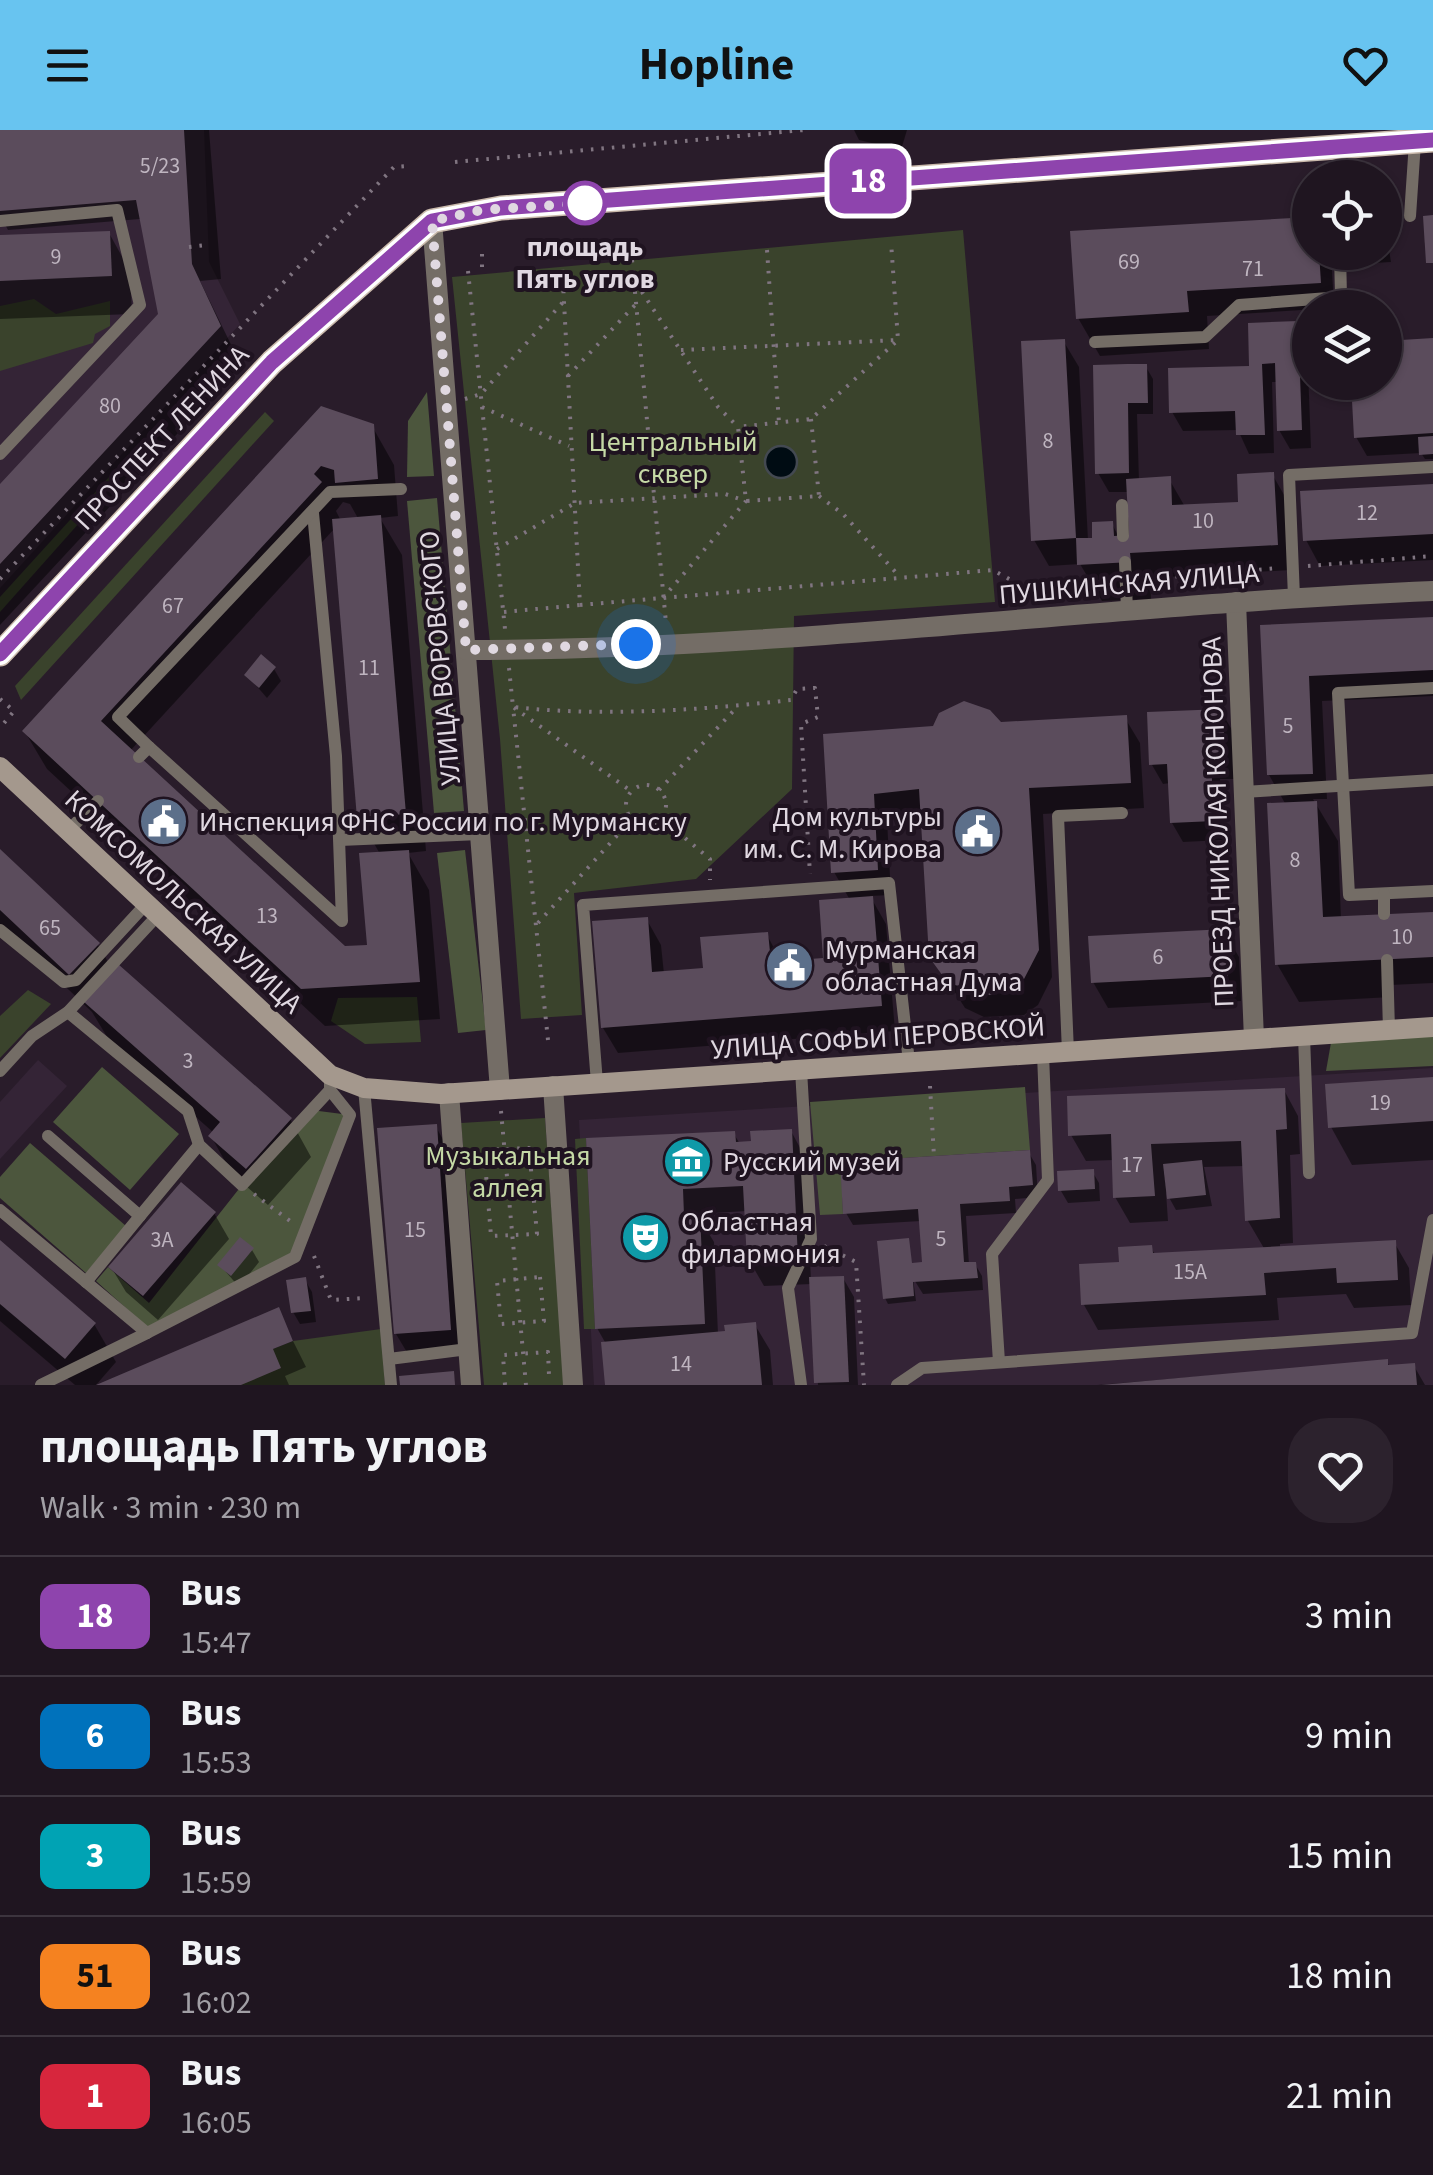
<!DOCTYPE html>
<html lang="en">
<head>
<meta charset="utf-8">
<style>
  :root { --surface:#1f1520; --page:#2c222d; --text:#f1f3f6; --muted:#a19fa5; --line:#3c343e; --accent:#68c4f0 }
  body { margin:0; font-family:"Source Sans 3",sans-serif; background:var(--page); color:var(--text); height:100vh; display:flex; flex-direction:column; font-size:38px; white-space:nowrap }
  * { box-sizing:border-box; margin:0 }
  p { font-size:32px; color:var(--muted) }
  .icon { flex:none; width:55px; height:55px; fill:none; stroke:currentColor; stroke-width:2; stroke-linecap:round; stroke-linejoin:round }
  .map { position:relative; height:1255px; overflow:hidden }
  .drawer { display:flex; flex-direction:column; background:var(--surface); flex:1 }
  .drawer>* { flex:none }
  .badge { padding:0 20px; border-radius:15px; font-size:35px; line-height:65px }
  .fabs { position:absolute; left:1292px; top:30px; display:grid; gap:20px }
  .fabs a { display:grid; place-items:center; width:110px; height:110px; border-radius:50%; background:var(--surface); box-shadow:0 2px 8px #0004,0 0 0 2px var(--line); font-size:50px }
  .you { position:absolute; width:50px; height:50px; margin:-25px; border:8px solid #fff; border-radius:50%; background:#1a73e8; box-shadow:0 0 0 15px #1a73e833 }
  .map>.badge { position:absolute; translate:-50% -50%; box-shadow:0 0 0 5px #fff }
  .round { display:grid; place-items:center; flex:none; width:105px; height:105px; border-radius:40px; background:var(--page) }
  .summary { display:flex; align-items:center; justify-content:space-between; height:170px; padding:0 40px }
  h1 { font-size:48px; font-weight:700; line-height:75px }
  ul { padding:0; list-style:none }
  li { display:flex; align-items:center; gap:30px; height:120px; padding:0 40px; border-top:2px solid var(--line) }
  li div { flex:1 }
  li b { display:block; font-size:38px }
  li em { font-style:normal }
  li .badge { min-width:110px; font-weight:700; text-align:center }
  header { display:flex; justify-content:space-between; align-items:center; height:130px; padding:0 40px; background:var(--accent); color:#111; font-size:45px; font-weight:700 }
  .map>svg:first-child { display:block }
</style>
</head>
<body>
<header><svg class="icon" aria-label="menu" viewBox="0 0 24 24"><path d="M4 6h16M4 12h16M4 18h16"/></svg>Hopline<svg class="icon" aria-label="heart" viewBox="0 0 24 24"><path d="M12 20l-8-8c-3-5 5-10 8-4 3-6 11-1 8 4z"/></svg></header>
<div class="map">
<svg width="1433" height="1255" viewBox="0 0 1433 1255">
  <rect width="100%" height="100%" fill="#291c2a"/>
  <g fill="#342436">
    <path d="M0 0H204L209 132 240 194 0 458Z"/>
    <path d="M38 930 67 956 0 1029V972Z"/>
    <path d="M1433 938V1255H594L579 990Z"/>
  </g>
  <g fill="#3a432c">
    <path d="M963 100 995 472 794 486 792 659 696 749 574 763 582 885 521 889 500 609 452 147Z"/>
    <path d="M34 169 56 184 110 171V196L95 204 93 213 0 241V176Z"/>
    <path d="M265 282 274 291 21 570 15 556Z"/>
    <path d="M120 335 104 365 0 482V467Z"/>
    <path d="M28 860 51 874 0 928V886Z"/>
    <path d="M417 867 421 912 365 914 331 891 338 868Z"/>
    <path d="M545 988 564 1255H484L461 993Z"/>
    <path d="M586 1008 595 1199H584L575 1009Z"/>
    <path d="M381 1199 385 1255H241L273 1219 293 1211Z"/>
  </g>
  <g fill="#4c563d">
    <path d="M427 262 434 346 407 347 408 291Z"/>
    <path d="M437 368 464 681 434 683 407 371Z"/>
    <path d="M465 720 486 900 458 903 437 723Z"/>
    <path d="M1433 903V936L1326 941 1332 907Z"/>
    <path d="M102 937 179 1004 130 1060 53 992Z"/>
    <path d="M1025 957 1030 1020 841 1032 843 1084 820 1085 810 972Z"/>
    <path d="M311 980 350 985 295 1127 147 1197 96 1151 108 1137 149 1173 242 1055Z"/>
    <path d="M30 1013 126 1096 86 1143 0 1068V1047Z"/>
  </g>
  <circle fill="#000c13" stroke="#434951" stroke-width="2.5" cx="781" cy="332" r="16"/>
  <g fill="#0007" fill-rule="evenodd">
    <path d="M29 0H209L221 149 200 151 241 235 0 495V358L161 184 150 116 140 89 8 100 0 85V3Z"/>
    <path d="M854 0H907L901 20 859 10Z"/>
    <path d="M1310 89V122H1331L1334 178 1207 186 1209 219 1100 226 1078 188Z"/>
    <path d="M1385 95 1391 132 1374 133 1368 122H1385Z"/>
    <path d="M109 103 130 141 132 184 0 189V107Z"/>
    <path d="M1296 194 1307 213 1311 318 1290 319 1279 300 1278 252H1272L1274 323 1249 324 1238 300 1183 301 1172 282 1252 238Z"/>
    <path d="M1433 211V329H1425L1421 323 1367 326 1356 307 1385 252V214Z"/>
    <path d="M1064 212 1079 237 1088 410H1095L1112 394 1120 409 1129 362H1109L1098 343 1095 238 1146 237 1153 249V284H1137L1139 351 1169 349 1184 375 1241 374 1272 344 1287 370 1291 440 1150 448 1151 469 1102 471 1080 434 1049 436 1034 410Z"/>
    <path d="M322 279 372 296 394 335 398 386 380 388 402 425 426 721 408 723 429 760 440 889 325 896 47 639 25 602ZM343 372 350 374 359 390 341 391 336 381ZM335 398 359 687 380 724 370 818 345 819 130 621Z"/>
    <path d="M1433 356V430L1320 436 1306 410Z"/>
    <path d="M1433 490V566L1322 571 1327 669H1313L1338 711 1341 789 1433 785V853L1391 855 1392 867 1299 872 1277 834 1286 675 1269 645 1262 498Z"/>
    <path d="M274 539 281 551 267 568 247 545Z"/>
    <path d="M1221 581 1232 600 1235 649H1220L1223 710 1183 712 1172 693 1170 653 1163 654 1152 635Z"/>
    <path d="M1125 588 1140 613 1144 678 1043 684 1052 847 1038 875 1024 885 984 887 965 878 932 826 923 686 887 689 891 765 870 766 886 794 895 901 618 923 603 898 647 790 661 815 664 844 705 840 767 805 782 833 826 830 850 770 834 742 825 606Z"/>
    <path d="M0 722 98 815 114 842 290 989 311 1027 268 1075 232 1044 211 1006 214 1003 109 910 92 882 0 794Z"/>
    <path d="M1224 802 1239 827 1241 871 1108 878 1093 852Z"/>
    <path d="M1433 949V1030L1352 1035 1331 997Z"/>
    <path d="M1284 960 1298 986 1300 1024 1290 1025 1293 1113 1280 1114V1119L1394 1112 1409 1138 1411 1175 1354 1178 1346 1164 1277 1168 1279 1190 1098 1200 1084 1175 1122 1134 1151 1118 1156 1126 1265 1120 1248 1091 1245 1036 1204 1037 1212 1076 1176 1080 1166 1062 1168 1091 1130 1093 1115 1067 1114 1030 1086 1031 1071 1005Z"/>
    <path d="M436 997 450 1022 464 1225 411 1229 396 1204Z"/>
    <path d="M791 1001 805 1027 811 1150 843 1148 854 1167 858 1255H818L812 1154 764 1156 749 1130 747 1081 697 1084 714 1112 718 1204 755 1195 770 1220 773 1255H607L606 1214 597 1198 588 1011 734 1004 740 1014Z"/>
    <path d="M1029 1023 1036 1035 1038 1067 1015 1069 1016 1083 966 1086 969 1135 975 1134 982 1146 983 1160 923 1164 913 1148 916 1171 888 1174 885 1168 908 1111 912 1135 924 1134 921 1091 853 1095 846 1083Z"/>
    <path d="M1092 1041 1099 1053 1100 1071 1068 1073 1061 1061Z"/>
    <path d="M214 1083 229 1109 158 1190 126 1162 111 1137Z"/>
    <path d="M0 1113 94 1194 116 1232 96 1255H75L0 1191Z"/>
    <path d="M252 1120 259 1132 239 1157 220 1135Z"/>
    <path d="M305 1150 312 1162 316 1192 300 1194 293 1182Z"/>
    <path d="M278 1181 306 1237 285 1246 289 1255H102Z"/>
    <path d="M1387 1231 1390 1238 1414 1236 1425 1255H1097Z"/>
  </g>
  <g fill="#5b4c5c">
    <path d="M0 0H184L192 134 221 196 0 434V354L158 184 136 70 0 81Z"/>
    <path d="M1433 85V133H1426L1423 86Z"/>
    <path d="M1310 87V122H1319L1321 153 1187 161 1189 182 1076 189 1070 101Z"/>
    <path d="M110 101 112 146 0 151V105Z"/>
    <path d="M1298 191 1302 300 1277 301 1275 233 1262 234 1265 305H1236L1235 281 1169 283 1168 238 1249 236 1248 193Z"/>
    <path d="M1433 208V303L1354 308 1351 252H1385V211Z"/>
    <path d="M1065 209 1076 408H1092V392L1113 391 1114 406 1129 405 1126 349 1171 346 1172 375 1238 372 1237 344 1274 342 1278 415 1130 423 1131 432 1077 435 1076 408 1031 411 1021 211Z"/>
    <path d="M1127 234H1147L1148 273H1128L1129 343 1095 344 1093 235Z"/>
    <path d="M321 276 374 294 378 349 335 353 334 340 321 336 314 344 322 352 101 591 345 816 367 815 359 723 409 720 420 852 301 859 22 601Z"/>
    <path d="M1433 306V324L1419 325 1418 307Z"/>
    <path d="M1433 354V404L1303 411 1300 361Z"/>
    <path d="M381 385 406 684 357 688 332 389Z"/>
    <path d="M1433 487V540L1309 546 1313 644 1267 645 1260 495Z"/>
    <path d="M261 524 276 537 259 558 244 545Z"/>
    <path d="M964 571 990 580 1001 592 1127 585 1131 653 1029 658 1039 820 1024 849 1009 860 990 865 948 853 929 827 919 659 874 664 878 740 831 743 823 604 933 596 939 583Z"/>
    <path d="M1223 579 1225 630 1211 631 1214 691 1170 693 1167 634 1149 635 1147 582Z"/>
    <path d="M1317 671 1323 787 1433 782V827L1275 835 1267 673Z"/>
    <path d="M0 719 100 813 69 845 0 780Z"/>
    <path d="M873 766 882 876 601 898 592 791 648 787 652 842 703 838 700 807 768 802 771 832 823 828 819 770Z"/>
    <path d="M1226 799 1228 846 1091 853 1088 806Z"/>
    <path d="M118 834 292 988 246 1039 208 1006 220 992 84 872Z"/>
    <path d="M1433 947V991L1328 998 1325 954Z"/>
    <path d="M1285 958 1287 999 1276 1000 1280 1088 1245 1091 1241 1011 1151 1014 1155 1066 1113 1068 1111 1004 1068 1006 1067 966Z"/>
    <path d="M437 994 451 1200 394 1204 377 998Z"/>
    <path d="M792 999 798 1129 747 1131 743 1056 683 1059 684 1085 700 1084 705 1194 595 1199 586 1008 735 1001 736 1012 751 1011 750 1001Z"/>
    <path d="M1030 1020 1033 1055 1009 1057 1010 1071 960 1074 964 1132H976L978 1148 913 1152 914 1166 883 1169 877 1111 909 1108 912 1133 922 1132 918 1079 843 1084 840 1032Z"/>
    <path d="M1202 1030 1206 1065 1167 1069 1163 1034Z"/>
    <path d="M1094 1039 1095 1059 1058 1061 1057 1041Z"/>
    <path d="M181 1052 216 1082 143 1166 108 1137Z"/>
    <path d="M240 1107 254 1118 231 1146 217 1135Z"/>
    <path d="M0 1110 96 1193 65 1229 0 1174Z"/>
    <path d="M1396 1110 1398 1150 1337 1153 1336 1138 1264 1143 1266 1165 1081 1175 1079 1134 1119 1132 1118 1117 1152 1115 1153 1123Z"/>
    <path d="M844 1146 849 1252 814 1253 809 1147Z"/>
    <path d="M306 1147 311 1181 291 1183 286 1150Z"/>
    <path d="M279 1177 293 1211 273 1219 281 1238 241 1255H96Z"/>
    <path d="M756 1192 762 1255H605L601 1212 725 1201 724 1195Z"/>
    <path d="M1388 1229V1235L1415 1233 1417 1255H1101Z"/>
    <path d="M454 1241 455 1255H400L399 1246Z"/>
  </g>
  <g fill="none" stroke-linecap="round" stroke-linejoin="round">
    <g stroke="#807581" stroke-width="4" stroke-dasharray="2.5 8" stroke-linecap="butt">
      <path d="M455 32 804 0"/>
      <path d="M189 117 206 115"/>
      <path d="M767 120 779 293"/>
      <path d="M482 124V140"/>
      <path d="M632 130 666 493"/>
      <path d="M468 141 505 499"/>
      <path d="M636 153 718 277 737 296"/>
      <path d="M681 220 898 210"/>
      <path d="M568 246 636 174"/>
      <path d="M465 269 481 264 564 171"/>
      <path d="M482 277 569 316"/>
      <path d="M811 289 819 366 746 371 738 297 811 289 898 210 891 112"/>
      <path d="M819 366 843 384 900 447"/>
      <path d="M497 419 575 373 725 364 746 371 663 468"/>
      <path d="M1308 436 1433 426"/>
      <path d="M0 449 394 37 407 36"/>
      <path d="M1144 449 1279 438"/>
      <path d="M580 475 993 440 1025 458 1109 452"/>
      <path d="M504 482 580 475 562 134"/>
      <path d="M509 538 513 577C604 587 701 580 791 570L797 559 815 558 818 587 801 594 810 744"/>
      <path d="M0 569 14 581 0 598"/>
      <circle cx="646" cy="675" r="20"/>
      <path d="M659 660 738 576"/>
      <path d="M661 688 710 729V750"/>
      <path d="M538 793 632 689"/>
      <path d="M548 910 513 577 631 661"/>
      <path d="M930 956 934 1027"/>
      <path d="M501 981 526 1255"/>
      <path d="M529 1018 537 1104 491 1106 484 1020Z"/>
      <path d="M254 1064 290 1091"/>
      <path d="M824 1116 856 1132 864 1255"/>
      <path d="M314 1126 331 1170 365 1168"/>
      <path d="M540 1147 544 1191 501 1194 497 1151Z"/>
      <path d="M505 1255 503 1225 548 1222 549 1245"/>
    </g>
    <g stroke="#746d66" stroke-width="12">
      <path d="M1338 17 1339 48"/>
      <path d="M1410 86 1415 12"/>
      <path d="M0 91 117 80 140 175 0 324"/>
      <path d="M1095 212 1205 207 1239 175 1341 167 1340 122"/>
      <path d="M1122 375 1123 406"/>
      <path d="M1125 432 1127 480"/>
      <path d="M1294 467 1289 345 1433 337"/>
      <path d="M1433 558 1338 563 1349 765 1433 761"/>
      <path d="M149 617 342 791 336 626 313 383"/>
      <path d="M139 627 149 617 118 587 330 362 401 359"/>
      <path d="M1244 662 1433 650"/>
      <path d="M68 701 98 671"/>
      <path d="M340 710 480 704"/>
      <path d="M1384 784V764"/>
      <path d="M0 800 64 852 76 850 146 774"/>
      <path d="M1387 830 1389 900"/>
      <path d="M68 882 188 981 199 1015 242 1055 330 960"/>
      <path d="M1304 906 1309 1043"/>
      <path d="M1068 922 1058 686 1122 683"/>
      <path d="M0 941 32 906 68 882 158 785"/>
      <path d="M597 953 583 775 889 753 909 932"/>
      <path d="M364 958 391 1255"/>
      <path d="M48 1006 140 1086 199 1015"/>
      <path d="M0 1080 147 1203 295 1127 350 985 330 960V945"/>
      <path d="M86 1152 140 1086"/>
      <path d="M389 1229 468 1219"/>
      <path d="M999 1232 992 1124 1048 1050 1043 924"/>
      <path d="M41 1255 147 1203"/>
      <path d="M801 1255 788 1158 811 1109 801 940"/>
      <path d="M897 1255 922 1238 1412 1203 1433 1090"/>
    </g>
    <g stroke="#746d66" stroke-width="20">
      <path d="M432 91 500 960"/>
      <path d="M1236 472 1254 909"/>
      <path d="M466 520C789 520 1110 474 1433 461"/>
      <path d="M553 956 573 1255"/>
      <path d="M449 963 471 1255"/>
    </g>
    <path stroke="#a4988d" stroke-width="20" d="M0 637 330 945 364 958 441 964 1433 897"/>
    <path stroke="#cabaac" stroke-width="25" d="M0 524 272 232 432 91 501 78 1433 10"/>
  </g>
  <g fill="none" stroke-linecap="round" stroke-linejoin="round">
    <defs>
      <path id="line" d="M0 524 272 232 432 91 501 78 1433 10"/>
    </defs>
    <use href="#line" stroke="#fff" stroke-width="22"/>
    <use href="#line" stroke="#8e44ad" stroke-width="15"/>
    <path stroke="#e0d8e1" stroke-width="10" stroke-dasharray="0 18" d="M585 73 482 80 432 91 466 520 636 514"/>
  </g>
  <defs>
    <symbol id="civic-disc" viewBox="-11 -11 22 22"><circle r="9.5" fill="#5c6f8a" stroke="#1f1320"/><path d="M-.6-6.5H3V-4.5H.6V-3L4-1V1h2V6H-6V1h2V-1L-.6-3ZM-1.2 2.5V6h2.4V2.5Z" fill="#fff"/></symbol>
    <symbol id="museum-disc" viewBox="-11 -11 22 22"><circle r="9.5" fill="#0f9aa8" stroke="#1f1320"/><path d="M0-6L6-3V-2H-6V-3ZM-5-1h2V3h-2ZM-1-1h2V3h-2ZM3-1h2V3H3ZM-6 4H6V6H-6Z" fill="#fff"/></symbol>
    <symbol id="theatre-disc" viewBox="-11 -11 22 22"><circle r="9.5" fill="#0f9aa8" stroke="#1f1320"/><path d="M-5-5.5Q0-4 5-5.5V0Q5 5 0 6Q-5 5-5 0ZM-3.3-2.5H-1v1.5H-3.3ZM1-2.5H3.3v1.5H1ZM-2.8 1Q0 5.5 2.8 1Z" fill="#fff"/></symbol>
  </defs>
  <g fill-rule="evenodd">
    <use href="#civic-disc" x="136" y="664" width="55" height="55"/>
    <use href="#civic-disc" x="950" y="674" width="55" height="55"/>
    <use href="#civic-disc" x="762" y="808" width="55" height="55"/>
    <use href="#museum-disc" x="660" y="1004" width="55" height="55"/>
    <use href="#theatre-disc" x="618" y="1080" width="55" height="55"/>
  </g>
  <circle fill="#fff" stroke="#8e44ad" stroke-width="5" cx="585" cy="73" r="20"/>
  <g text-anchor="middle" stroke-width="8" stroke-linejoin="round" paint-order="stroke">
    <g font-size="22" fill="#bfb5c0">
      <text x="160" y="43">5/23</text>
      <text x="56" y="134">9</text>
      <text x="1129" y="139">69</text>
      <text x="1253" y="146">71</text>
      <text x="110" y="283">80</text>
      <text x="1048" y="318">8</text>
      <text x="1367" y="390">12</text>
      <text x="1203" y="398">10</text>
      <text x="173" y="483">67</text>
      <text x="369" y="545">11</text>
      <text x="1288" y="603">5</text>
      <text x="1295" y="737">8</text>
      <text x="267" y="793">13</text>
      <text x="50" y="805">65</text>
      <text x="1402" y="814">10</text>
      <text x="1158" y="834">6</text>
      <text x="188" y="938">3</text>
      <text x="1380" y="980">19</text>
      <text x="1132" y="1042">17</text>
      <text x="415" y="1107">15</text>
      <text x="941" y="1116">5</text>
      <text x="162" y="1117">3А</text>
      <text x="1190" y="1149">15А</text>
      <text x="681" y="1241">14</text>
    </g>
    <g font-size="28" font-weight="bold" fill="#e0d8e1" stroke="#1f1320">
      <text x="585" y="126">площадь<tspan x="585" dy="32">Пять углов</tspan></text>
    </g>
    <g font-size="28" fill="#e0d8e1" stroke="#1f1320">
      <text transform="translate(161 307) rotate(-47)" y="10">ПРОСПЕКТ ЛЕНИНА</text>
      <text transform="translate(1129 453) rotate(-5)" y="10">ПУШКИНСКАЯ УЛИЦА</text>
      <text transform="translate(439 528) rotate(-95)" y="10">УЛИЦА ВОРОВСКОГО</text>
      <text transform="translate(1217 692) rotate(-92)" y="10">ПРОЕЗД НИКОЛАЯ КОНОНОВА</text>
      <text transform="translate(184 771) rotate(43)" y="10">КОМСОМОЛЬСКАЯ УЛИЦА</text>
      <text transform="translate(878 907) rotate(-4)" y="10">УЛИЦА СОФЬИ ПЕРОВСКОЙ</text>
    </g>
    <g font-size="28" fill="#c5d9a6" stroke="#1f1320">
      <text x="673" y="321">Центральный<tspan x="673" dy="32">сквер</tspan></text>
      <text x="508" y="1035">Музыкальная<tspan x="508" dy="32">аллея</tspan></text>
    </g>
    <g font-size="28" fill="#e0d8e1" stroke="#1f1320" text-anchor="start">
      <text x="942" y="696" text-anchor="end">Дом культуры<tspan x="942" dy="32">им. С. М. Кирова</tspan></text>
      <text x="199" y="701">Инспекция ФНС России по г. Мурманску</text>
      <text x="825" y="829">Мурманская<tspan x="825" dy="32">областная Дума</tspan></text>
      <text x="723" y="1041">Русский музей</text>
      <text x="681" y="1101">Областная<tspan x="681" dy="32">филармония</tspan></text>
    </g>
  </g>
</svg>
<div class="fabs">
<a><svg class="icon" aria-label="locate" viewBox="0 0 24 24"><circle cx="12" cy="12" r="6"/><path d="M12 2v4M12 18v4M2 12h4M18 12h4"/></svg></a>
<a><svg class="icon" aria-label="layers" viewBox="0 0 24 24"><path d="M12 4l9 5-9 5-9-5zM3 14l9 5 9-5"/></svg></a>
</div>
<div class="you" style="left:636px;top:514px"></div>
<b class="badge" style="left:868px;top:51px;background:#8e44ad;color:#fff">18</b>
</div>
<section class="drawer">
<div class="summary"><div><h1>площадь Пять углов</h1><p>Walk · 3 min · 230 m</p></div><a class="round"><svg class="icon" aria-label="heart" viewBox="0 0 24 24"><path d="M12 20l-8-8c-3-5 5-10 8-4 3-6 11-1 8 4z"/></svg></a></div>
<ul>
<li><span class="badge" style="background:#8e44ad;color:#fff">18</span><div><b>Bus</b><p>15:47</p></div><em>3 min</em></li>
<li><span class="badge" style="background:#0072bc;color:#fff">6</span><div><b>Bus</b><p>15:53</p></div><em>9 min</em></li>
<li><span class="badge" style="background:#00a3b4;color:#fff">3</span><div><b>Bus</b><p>15:59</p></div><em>15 min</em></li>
<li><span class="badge" style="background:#f58220;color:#111">51</span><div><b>Bus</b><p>16:02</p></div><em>18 min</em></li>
<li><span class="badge" style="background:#d7263d;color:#fff">1</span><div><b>Bus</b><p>16:05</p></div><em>21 min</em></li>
</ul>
</section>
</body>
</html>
